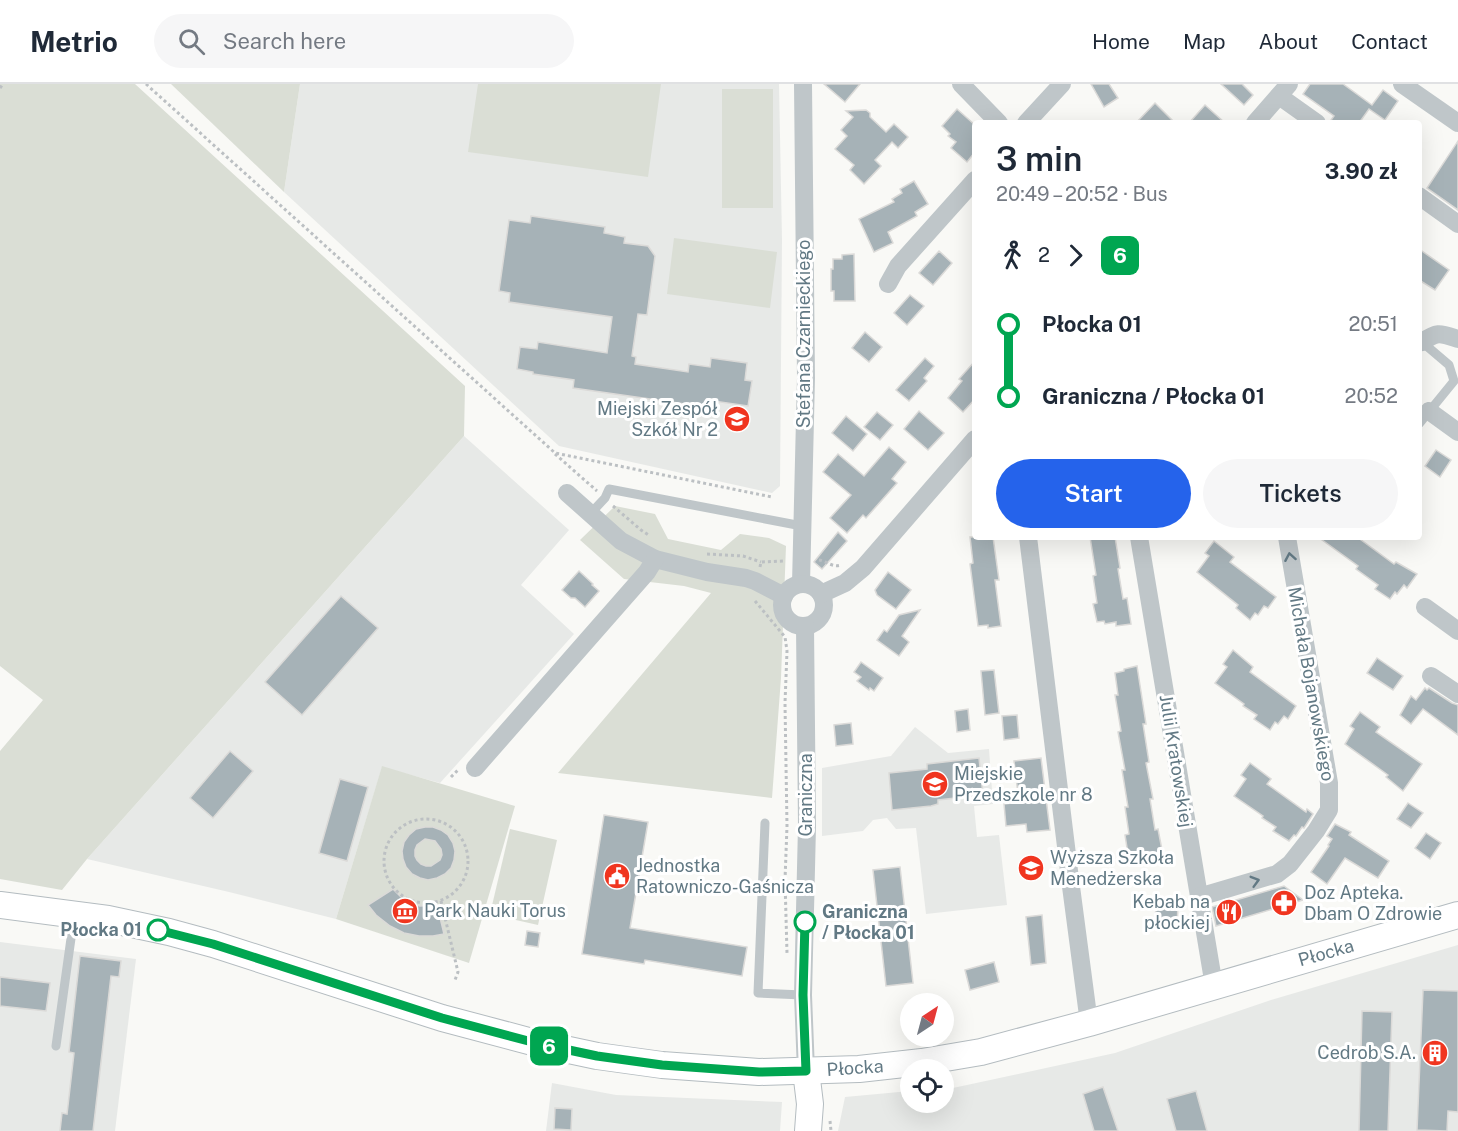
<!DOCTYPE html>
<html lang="en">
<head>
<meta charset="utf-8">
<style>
  :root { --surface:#fff; --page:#f6f6f7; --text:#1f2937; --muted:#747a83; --line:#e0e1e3; --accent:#2563eb }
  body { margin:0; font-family:"Public Sans",sans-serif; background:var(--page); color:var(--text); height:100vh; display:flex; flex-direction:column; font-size:22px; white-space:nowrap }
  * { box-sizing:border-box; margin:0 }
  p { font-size:20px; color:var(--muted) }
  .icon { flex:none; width:33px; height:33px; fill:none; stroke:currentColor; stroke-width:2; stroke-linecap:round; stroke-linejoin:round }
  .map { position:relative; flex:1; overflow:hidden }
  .drawer { position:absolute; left:972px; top:36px; width:450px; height:420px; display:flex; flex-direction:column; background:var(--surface); border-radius:6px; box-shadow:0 6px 24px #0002 }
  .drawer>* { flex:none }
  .badge { padding:0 12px; border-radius:9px; font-size:21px; line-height:39px }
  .needle { width:39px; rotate:36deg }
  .fabs { position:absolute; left:900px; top:909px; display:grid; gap:12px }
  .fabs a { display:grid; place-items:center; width:54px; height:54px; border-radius:50%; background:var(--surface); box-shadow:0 6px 24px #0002; font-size:30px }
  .map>.badge { position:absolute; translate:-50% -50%; box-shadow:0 0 0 3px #fff }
  .legs { display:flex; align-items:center; gap:9px; height:66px; padding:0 24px; font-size:20px }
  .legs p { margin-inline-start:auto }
  .summary { display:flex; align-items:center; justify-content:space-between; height:102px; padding:0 24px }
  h1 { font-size:33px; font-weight:600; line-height:45px }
  .action { display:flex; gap:12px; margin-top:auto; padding:12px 24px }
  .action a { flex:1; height:69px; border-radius:36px; background:var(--accent); color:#fff; font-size:24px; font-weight:600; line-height:69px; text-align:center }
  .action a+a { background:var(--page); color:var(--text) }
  ul { padding:0 24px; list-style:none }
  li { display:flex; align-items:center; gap:21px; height:72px; font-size:22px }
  li i { display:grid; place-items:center; width:9px; height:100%; margin:0 8px; background:currentColor }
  li i::after { content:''; width:15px; height:15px; margin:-8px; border:4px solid; border-radius:50%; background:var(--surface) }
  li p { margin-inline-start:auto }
  li:first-child i { background:linear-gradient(#0000 50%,currentColor 0) }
  li:last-child i { background:linear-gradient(currentColor 50%,#0000 0) }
  header { display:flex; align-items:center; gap:36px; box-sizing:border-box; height:84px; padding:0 30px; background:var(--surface); border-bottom:2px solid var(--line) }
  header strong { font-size:28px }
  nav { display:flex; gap:33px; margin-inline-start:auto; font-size:21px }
  .search { width:420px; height:54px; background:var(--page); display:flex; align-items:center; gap:15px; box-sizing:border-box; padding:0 21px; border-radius:33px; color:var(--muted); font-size:22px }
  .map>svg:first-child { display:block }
</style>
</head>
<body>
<header>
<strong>Metrio</strong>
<div class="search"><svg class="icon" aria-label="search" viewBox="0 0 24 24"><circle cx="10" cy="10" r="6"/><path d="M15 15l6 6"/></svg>Search here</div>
<nav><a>Home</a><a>Map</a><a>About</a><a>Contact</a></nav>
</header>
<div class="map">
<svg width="1458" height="1047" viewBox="0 0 1458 1047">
  <rect width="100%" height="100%" fill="#f9f9f6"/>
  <g fill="#e7e9e7">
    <path d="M300 0H779L782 156 780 402 772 409 559 362 284 108Z"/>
    <path d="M464 352 569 446 521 501 574 550 440 699 382 683 336 835 229 808 87 775Z"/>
    <path d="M915 643 948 669 989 665 993 720 974 722 977 753 999 751 1007 821 926 830 916 744 896 745 887 734 873 736 863 747 822 752V684L891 672Z"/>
    <path d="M0 858 136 875 115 1047H0Z"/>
    <path d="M1458 861V1047H838L845 1013 910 1007V1018H944V1005L953 1004 1115 969 1271 916Z"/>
    <path d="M552 999 616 1011 782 1018 780 1047H546Z"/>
  </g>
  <g fill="#daded5">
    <path d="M0 0H135L465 302 464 352 87 775 62 806 0 795V667L43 616 0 582Z"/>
    <path d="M171 0H300L284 108Z"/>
    <path d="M478 0H661L648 93 468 68Z"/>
    <rect x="722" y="5" width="51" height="119"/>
    <path d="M674 154 777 168 770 224 667 210Z"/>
    <path d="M615 422 655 430 668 455 721 466 740 450 769 454 786 462 781 594 772 714 558 689 711 509 684 502 624 495 580 456Z"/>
    <path d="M382 682 515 722 469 879 336 835Z"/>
    <path d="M510 745 557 756 538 841 490 830Z"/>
  </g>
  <g fill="#a6b2b7" stroke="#dbdad8" stroke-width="1.5" fill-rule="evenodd">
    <path d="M824 0H860L845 18Z"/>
    <path d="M1091 0H1109L1118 14 1104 23Z"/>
    <path d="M1221 0H1242L1253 11 1244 21Z"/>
    <path d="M1310 0H1343L1372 21 1383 6 1398 17 1385 36 1369 25 1359 39H1329L1334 32 1303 10Z"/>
    <path d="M1155 19 1175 39H1136Z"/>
    <path d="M1205 21 1225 39H1189Z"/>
    <path d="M957 25 975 41V68L967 78 951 64 956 58 948 52 950 50 942 42Z"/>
    <path d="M866 26 870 29V33L886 48 894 40 908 53 898 64 892 58 875 76 881 82 864 100 850 86 854 81 835 65 847 52 841 46 853 33 846 27Z"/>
    <path d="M1458 57V126L1427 104Z"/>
    <path d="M914 97 928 120 915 128 917 132 888 148 893 159 874 168 859 135 894 118 892 115 902 109 900 105Z"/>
    <path d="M531 132 605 143 604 149 625 153 624 159 648 162 655 172 647 231 638 230 632 272 636 273 635 280 688 288 689 280 710 283 711 274 747 279 745 296 752 297 748 322 714 317 713 324 573 304 574 296 533 290V288L517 285 520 263 537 265 538 258 607 269 612 233 509 218 510 209 499 207 509 136 530 139Z"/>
    <path d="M1419 165 1449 186 1435 206 1419 196Z"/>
    <path d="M939 167 952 179 933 201 919 189Z"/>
    <path d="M854 170 855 217H834V207H831V185H833V175H842V171Z"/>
    <path d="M910 211 924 222 907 241 894 229Z"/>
    <path d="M865 248 882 263 869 278 852 264Z"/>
    <path d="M925 274 934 282 924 294 927 297 909 317 896 306Z"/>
    <path d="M975 277V315L963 328 948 314 962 297 959 295Z"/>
    <path d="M919 327 944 349 928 366 904 345Z"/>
    <path d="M877 328 893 341 880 356 864 343Z"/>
    <path d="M846 332 867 350 853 367 832 349Z"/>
    <path d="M889 363 906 378 892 395 897 399 866 434 863 431 847 449 830 434 851 411 823 388 838 370 864 392Z"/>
    <path d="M1436 366 1451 376 1440 393 1425 382Z"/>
    <path d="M838 448 847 457 822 485 814 478Z"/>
    <path d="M970 453H993L999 496H995L1001 542 988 544V541L978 542 970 480 973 479Z"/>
    <path d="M1090 453H1115L1120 484 1118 485 1123 515 1127 514 1131 540 1116 542V538L1105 540 1104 537 1097 538 1093 520 1097 519 1093 492 1096 491Z"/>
    <path d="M1318 453H1357L1394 480 1396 478 1417 490 1407 504 1404 501 1397 510 1395 508 1390 515 1375 505 1378 501 1356 485 1358 482Z"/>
    <path d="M1214 457 1234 473 1230 478 1276 513 1268 524 1264 522 1258 531 1255 529 1250 536 1236 524 1238 521 1197 488 1209 472 1205 469Z"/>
    <path d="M579 487 593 500 592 501 599 507 585 523 575 514H571L562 506Z"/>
    <path d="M888 488 911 506 896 525 877 511 875 506Z"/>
    <path d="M341 512 378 544 302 631 265 598Z"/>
    <path d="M920 526 902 552 909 558 899 572 877 556 884 546 887 548 899 531Z"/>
    <path d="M1233 566 1253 583 1250 588 1296 622 1288 635 1284 632 1278 640 1275 638 1270 646 1254 635 1257 631 1243 622 1244 620 1215 599 1227 583 1223 580Z"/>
    <path d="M1377 574 1403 592 1393 606 1367 589Z"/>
    <path d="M861 578 883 594 874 607 870 604 869 606 857 597 861 593 854 588Z"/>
    <path d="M1137 582 1146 640H1143L1149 678 1146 679 1153 715H1150L1155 746 1158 745 1163 771 1148 773V769L1137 771 1136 768 1128 770 1125 751 1129 750 1125 723H1128L1122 686H1125L1118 648 1121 647 1115 611H1118L1115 589 1124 587V585Z"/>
    <path d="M994 586 999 629 985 631 981 587Z"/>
    <path d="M1425 604 1427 606 1429 604 1452 619 1458 621V651L1423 625 1411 640 1400 631 1411 612 1416 616Z"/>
    <path d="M968 625 970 646 957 648 955 627Z"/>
    <path d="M1360 628 1380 643 1376 648 1422 680 1403 707 1386 693 1388 691 1345 660 1354 645 1350 642Z"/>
    <path d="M1017 631 1019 654 1004 656 1002 632Z"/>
    <path d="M851 639 853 660 836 662 834 641Z"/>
    <path d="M230 667 253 687 213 734 190 714Z"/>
    <path d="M979 674 983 711 938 716V720L931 722 892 726 889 689 927 685V680Z"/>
    <path d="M1041 674 1050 746 1027 748 1026 740 1006 742 1004 720 1019 718 1014 677Z"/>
    <path d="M1250 679 1271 695 1267 700 1306 728 1307 725 1313 730 1304 744 1302 743 1296 752 1294 751 1289 757 1273 747 1276 743 1262 734 1263 732 1234 712 1246 695 1241 691Z"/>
    <path d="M340 695 368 703 347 777 319 769Z"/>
    <path d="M1408 719 1423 729 1411 744 1397 735Z"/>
    <path d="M604 731 648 738 630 844 747 863 742 892 645 876 644 880 582 870Z"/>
    <path d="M1335 740 1351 748 1349 751 1389 777 1378 794 1345 774 1327 800 1311 788 1329 762 1328 761 1332 755 1327 752Z"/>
    <path d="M425 743H433L441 746 448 751 453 759 455 767 454 776 451 784 445 790 437 794 428 796 420 794 412 790 406 783 403 775 402 767 404 758 409 751 416 745ZM425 755 435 757 441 765 442 771 440 776 431 782H426L421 780 417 776 415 772V766L417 761Z"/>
    <path d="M1426 749 1441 759 1430 775 1415 764Z"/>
    <path d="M900 783 913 899 886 902 873 786Z"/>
    <path d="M1284 802 1303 816 1216 842 1212 823Z"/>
    <path d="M393 805 403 815 411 820 420 822 437 821 444 850 433 852H419L404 849 390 842 376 831 368 821Z"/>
    <path d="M1156 818 1178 819 1177 846 1155 845Z"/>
    <path d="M1042 831 1046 879 1031 881 1026 833Z"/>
    <path d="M527 847 540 849 538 863 525 861Z"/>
    <path d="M80 872 121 877 119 893 111 892 93 1047H60L62 1029 67 1030 74 969 69 968Z"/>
    <path d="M994 878 999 898 970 906 965 886Z"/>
    <path d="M0 893 50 899 46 927 0 922Z"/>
    <path d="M1423 906 1458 907V1028L1448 1027 1447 1047 1417 1046Z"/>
    <path d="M1362 927 1392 928 1388 1047H1359Z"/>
    <path d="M1103 1003 1118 1047H1094L1083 1010Z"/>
    <path d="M1196 1007 1207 1047H1176L1167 1015Z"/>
    <path d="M555 1024 572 1025 571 1046 554 1045Z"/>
  </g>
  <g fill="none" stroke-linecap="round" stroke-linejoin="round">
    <defs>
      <g id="secondary">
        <path d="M0 821 108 835 169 848 213 860 442 934 536 959 597 972 662 981 759 988 859 985 922 978 981 968 1089 939 1458 831"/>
        <path d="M806 987 810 1020 808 1047"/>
      </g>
    </defs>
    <use href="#secondary" stroke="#b4bcc0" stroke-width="28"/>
    <g stroke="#bcc0c3" stroke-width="3" stroke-dasharray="3 3" stroke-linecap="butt">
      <path d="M146 0 555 369 772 413"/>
      <path d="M0 4 3 0"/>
      <path d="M555 370 597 407"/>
      <path d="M613 422 641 446 650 452"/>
      <path d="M707 470 743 472 761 478"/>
      <path d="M819 476C826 477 833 484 841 481"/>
      <path d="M760 483 761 478 785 477"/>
      <path d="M755 517 785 553 787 567 785 619 787 742 785 796 787 869"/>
      <path d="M451 693 458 686"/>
      <circle cx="426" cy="777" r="42"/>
      <path d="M441 817 458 888 455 896"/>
      <path d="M830 1037 831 1047"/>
    </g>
    <g stroke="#bfc6c9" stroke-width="9">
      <path d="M1419 340 1454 297 1449 281 1422 258"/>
      <path d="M590 430 605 414 609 405 802 442"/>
      <path d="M765 739 758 909 803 911"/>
      <path d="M56 962 74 833"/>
    </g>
    <g stroke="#bfc6c9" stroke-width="18">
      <path d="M961 0 999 39"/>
      <path d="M1402 0 1458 39"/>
      <path d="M1279 12 1317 39"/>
      <path d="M1026 39 1062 0"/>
      <path d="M1255 39 1289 0"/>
      <path d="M1419 112 1458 140"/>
      <path d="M888 200 898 182 975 96"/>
      <path d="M1419 256 1422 258C1438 247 1440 249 1458 255"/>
      <path d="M1429 327 1458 348"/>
      <path d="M567 409 621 457 655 475 707 488 746 494 755 497 784 512"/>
      <path d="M1028 453 1070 795 1089 939"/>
      <path d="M1139 453 1214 902"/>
      <path d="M801 500 806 294 803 0"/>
      <circle cx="803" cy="521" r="21"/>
      <path d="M821 510 845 499 863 484 975 355"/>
      <path d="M1425 523 1458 547"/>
      <path d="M805 542 807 742 803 911 806 987"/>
      <path d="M1431 592 1458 610"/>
      <path d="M475 684 647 488 655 475"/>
      <path d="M1199 813 1277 790 1290 780 1316 747 1329 726V699L1287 453"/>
    </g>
    <use href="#secondary" stroke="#fff" stroke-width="26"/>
  </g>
  <defs><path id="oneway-chevron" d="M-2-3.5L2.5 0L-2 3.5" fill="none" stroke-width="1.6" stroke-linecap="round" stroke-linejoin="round" transform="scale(1.5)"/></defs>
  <g stroke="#627984">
    <use href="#oneway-chevron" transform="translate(1290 473) rotate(-100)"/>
    <use href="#oneway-chevron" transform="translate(1255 797) rotate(-16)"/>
  </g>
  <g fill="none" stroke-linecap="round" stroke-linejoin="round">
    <defs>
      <path id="line-1" d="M158 846 213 860 442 934 536 959 597 972 662 981 731 986 759 988 806 987 803 911 805 838"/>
    </defs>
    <use href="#line-1" stroke="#fff" stroke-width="14"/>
    <use href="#line-1" stroke="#00a651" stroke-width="9"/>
  </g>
  <defs>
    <symbol id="school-disc" viewBox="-11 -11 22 22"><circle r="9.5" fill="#f0351f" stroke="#fff"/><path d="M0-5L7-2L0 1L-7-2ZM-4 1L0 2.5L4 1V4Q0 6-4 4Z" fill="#fff"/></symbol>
    <symbol id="university-disc" viewBox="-11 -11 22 22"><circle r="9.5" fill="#f0351f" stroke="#fff"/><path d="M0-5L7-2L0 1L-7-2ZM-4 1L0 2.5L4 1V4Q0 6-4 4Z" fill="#fff"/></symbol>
    <symbol id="civic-disc" viewBox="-11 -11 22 22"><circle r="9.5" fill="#f0351f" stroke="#fff"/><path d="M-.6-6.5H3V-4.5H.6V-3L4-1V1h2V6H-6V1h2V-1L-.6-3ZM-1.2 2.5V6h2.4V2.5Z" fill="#fff"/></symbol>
    <symbol id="pharmacy-disc" viewBox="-11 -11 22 22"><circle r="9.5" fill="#f0351f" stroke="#fff"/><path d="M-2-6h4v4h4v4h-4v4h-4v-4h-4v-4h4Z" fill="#fff"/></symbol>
    <symbol id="museum-disc" viewBox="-11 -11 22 22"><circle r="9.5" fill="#f0351f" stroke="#fff"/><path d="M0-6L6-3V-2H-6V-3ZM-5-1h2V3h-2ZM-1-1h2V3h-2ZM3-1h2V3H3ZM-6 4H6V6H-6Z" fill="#fff"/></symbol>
    <symbol id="restaurant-disc" viewBox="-11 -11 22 22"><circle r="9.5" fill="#f0351f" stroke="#fff"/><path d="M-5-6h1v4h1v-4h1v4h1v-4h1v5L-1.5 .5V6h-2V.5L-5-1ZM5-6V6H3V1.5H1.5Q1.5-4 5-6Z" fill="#fff"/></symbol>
    <symbol id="building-disc" viewBox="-11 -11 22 22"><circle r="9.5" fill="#f0351f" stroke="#fff"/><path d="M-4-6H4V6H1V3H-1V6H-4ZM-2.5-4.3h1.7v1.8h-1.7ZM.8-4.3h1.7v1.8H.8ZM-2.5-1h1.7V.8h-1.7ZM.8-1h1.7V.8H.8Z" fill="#fff"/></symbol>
  </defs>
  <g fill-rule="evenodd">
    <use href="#school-disc" x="722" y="320" width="30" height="30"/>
    <use href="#school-disc" x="920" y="685" width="30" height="30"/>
    <use href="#university-disc" x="1016" y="769" width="30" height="30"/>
    <use href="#civic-disc" x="602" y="777" width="30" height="30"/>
    <use href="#pharmacy-disc" x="1269" y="804" width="30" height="30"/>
    <use href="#museum-disc" x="390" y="812" width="30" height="30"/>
    <use href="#restaurant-disc" x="1214" y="813" width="30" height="30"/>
    <use href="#building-disc" x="1420" y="954" width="30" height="30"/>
  </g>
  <g fill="#fff" stroke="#00a651" stroke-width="3">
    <circle cx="805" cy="838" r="10"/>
    <circle cx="158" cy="846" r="10"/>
  </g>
  <g text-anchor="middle" stroke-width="6" stroke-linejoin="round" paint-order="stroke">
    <g font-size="18" fill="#627984" stroke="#fff">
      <text transform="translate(804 250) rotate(-90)" y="6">Stefana Czarnieckiego</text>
      <text transform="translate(1311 600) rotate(80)" y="6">Michała Bojanowskiego</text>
      <text transform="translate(1176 677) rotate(81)" y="6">Julii Kratowskiej</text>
      <text transform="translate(806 711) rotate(-90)" y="6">Graniczna</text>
      <text transform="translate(1326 869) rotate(-16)" y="6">Płocka</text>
      <text transform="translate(855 984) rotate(-4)" y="6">Płocka</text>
    </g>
    <g font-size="18" fill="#627984" stroke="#fff" text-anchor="start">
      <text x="718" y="331" text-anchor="end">Miejski Zespół<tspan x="718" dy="21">Szkół Nr 2</tspan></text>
      <text x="954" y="696">Miejskie<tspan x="954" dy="21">Przedszkole nr 8</tspan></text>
      <text x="1050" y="780">Wyższa Szkoła<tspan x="1050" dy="21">Menedżerska</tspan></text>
      <text x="636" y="788">Jednostka<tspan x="636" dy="21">Ratowniczo-Gaśnicza</tspan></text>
      <text x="1304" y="815">Doz Apteka.<tspan x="1304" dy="21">Dbam O Zdrowie</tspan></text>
      <text x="1210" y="824" text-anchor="end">Kebab na<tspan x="1210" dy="21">płockiej</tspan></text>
      <text x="424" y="833">Park Nauki Torus</text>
      <text x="1416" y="975" text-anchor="end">Cedrob S.A.</text>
    </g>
    <g font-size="18" font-weight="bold" fill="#627984" stroke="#fff" text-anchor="start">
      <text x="822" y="834">Graniczna<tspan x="822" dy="21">/ Płocka 01</tspan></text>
      <text x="142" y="852" text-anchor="end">Płocka 01</text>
    </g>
  </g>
</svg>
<div class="fabs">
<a><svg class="needle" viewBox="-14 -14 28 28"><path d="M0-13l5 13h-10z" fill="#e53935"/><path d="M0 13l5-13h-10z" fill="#747a83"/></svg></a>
<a><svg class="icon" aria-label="locate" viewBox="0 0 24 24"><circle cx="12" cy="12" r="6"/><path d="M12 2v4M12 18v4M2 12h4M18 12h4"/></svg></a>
</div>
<b class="badge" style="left:549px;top:962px;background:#00a651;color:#fff">6</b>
<section class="drawer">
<div class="summary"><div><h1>3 min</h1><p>20:49 – 20:52 · Bus</p></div><b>3.90 zł</b></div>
<div class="legs"><svg class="icon" aria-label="walk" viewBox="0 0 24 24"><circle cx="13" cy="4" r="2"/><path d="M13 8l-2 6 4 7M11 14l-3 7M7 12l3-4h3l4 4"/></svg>2<svg class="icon" aria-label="forward" viewBox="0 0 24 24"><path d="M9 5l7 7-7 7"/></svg><b class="badge" style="background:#00a651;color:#fff">6</b></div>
<ul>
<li><i style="color:#00a651"></i><b>Płocka 01</b><p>20:51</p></li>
<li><i style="color:#00a651"></i><b>Graniczna / Płocka 01</b><p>20:52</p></li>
</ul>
<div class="action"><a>Start</a><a>Tickets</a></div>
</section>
</div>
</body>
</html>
